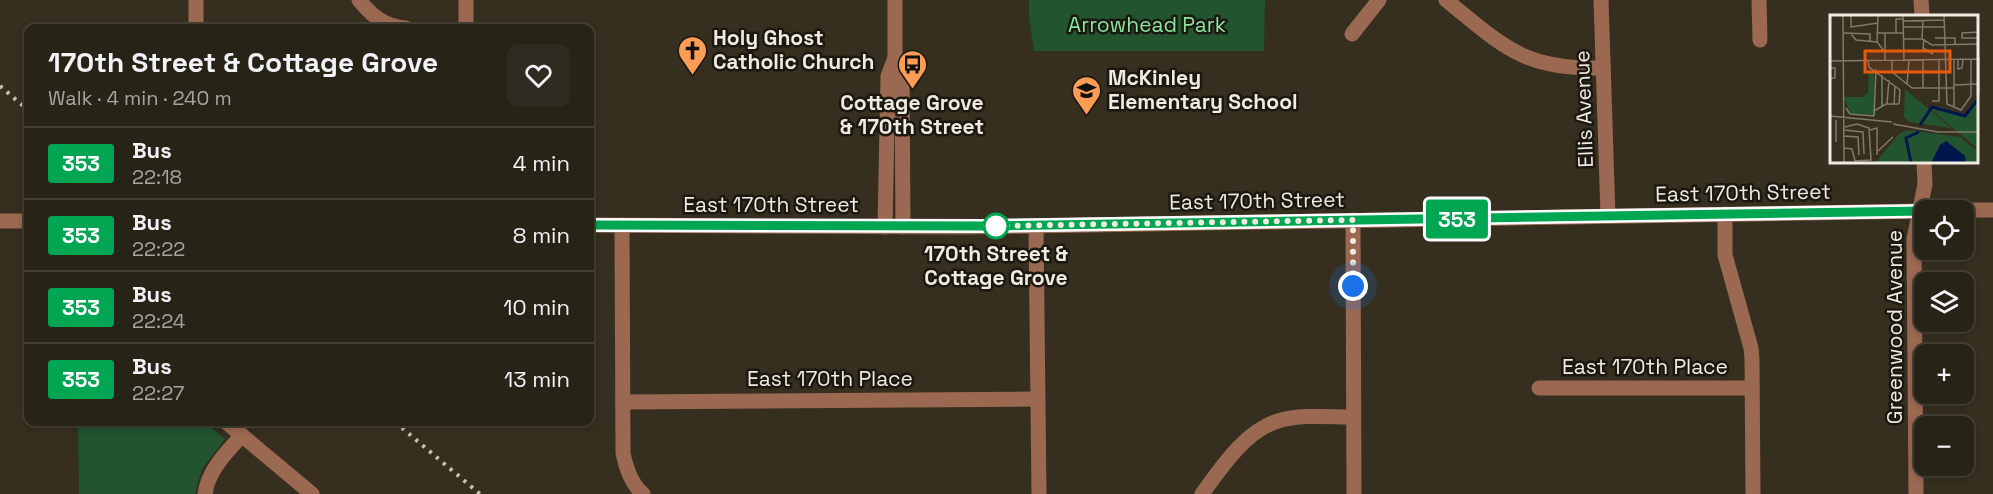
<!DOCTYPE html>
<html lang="en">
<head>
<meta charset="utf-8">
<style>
  :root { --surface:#282317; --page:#302b20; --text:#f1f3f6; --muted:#a5a4a1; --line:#444036 }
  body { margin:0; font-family:"Space Grotesk",sans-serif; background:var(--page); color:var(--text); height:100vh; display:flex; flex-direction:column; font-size:22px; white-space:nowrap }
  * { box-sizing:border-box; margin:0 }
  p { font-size:20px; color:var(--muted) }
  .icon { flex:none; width:33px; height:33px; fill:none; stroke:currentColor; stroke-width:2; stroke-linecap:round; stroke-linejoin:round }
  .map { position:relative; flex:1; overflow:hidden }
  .sheet { position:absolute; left:24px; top:24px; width:570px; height:402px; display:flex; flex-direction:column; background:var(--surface); border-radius:12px; box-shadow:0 3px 9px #0003,0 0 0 2px var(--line) }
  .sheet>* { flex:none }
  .badge { padding:0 12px; border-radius:4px; font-size:21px; line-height:39px }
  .controls { position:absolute; left:1914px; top:200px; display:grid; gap:12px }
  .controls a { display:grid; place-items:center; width:60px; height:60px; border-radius:12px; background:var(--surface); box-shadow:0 3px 9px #0003,0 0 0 2px var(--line); font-size:30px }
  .you { position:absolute; width:30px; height:30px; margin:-15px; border:4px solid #fff; border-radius:50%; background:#1a73e8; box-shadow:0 0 0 9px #1a73e833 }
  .map>.badge { position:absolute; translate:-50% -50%; box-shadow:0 0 0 3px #fff }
  .round { display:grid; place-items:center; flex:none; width:63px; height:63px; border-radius:12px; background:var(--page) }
  .summary { display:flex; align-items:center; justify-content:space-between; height:102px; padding:0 24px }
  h1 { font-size:28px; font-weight:600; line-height:45px }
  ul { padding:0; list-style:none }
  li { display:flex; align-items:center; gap:18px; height:72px; padding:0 24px; border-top:2px solid var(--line) }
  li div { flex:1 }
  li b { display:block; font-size:22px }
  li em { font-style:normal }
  li .badge { min-width:66px; font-weight:700; text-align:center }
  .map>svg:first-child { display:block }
</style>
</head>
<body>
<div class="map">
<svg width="1993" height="494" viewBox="0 0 1993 494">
  <rect width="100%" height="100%" fill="#362f1f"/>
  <g fill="#21542f">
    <path d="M1029 0H1265L1264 51H1034L1029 18Z"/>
    <path d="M78 422H204L225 439 202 469 195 494H79Z"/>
  </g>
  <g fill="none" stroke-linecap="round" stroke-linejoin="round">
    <g stroke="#9b6852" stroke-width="15">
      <path d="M359 0C372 16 385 27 406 28"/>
      <path d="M466 0V28"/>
      <path d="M1446 0C1504 47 1524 70 1603 68"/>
      <path d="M1601 0 1608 216"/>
      <path d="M1759 0 1760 40"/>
      <path d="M1921 0 1922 16"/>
      <path d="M196 28V0"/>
      <path d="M1352 34 1379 0"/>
      <path d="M895 58 902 74 903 227"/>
      <path d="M1964 210H1993"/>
      <path d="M1725 214V255L1751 348 1752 359 1753 494"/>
      <path d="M1353 220 1354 494"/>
      <path d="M0 221H28"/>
      <path d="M590 225 964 227 1924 211"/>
      <path d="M622 225 623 453C626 468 631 484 643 494"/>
      <path d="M1036 226 1039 494"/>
      <path d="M885 227 888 76 895 58V0"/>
      <path d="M1539 388H1752"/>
      <path d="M623 402 1037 399"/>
      <path d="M226 422 312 494"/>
      <path d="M205 494C208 470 227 452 242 435"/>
      <path d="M1202 494C1221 468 1245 431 1278 421 1301 414 1329 417 1353 417"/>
      <path d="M1916 494 1914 239 1925 184 1924 162"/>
    </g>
    <g stroke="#c7c2b6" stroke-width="4" stroke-dasharray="3 6" stroke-linecap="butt">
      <path d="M0 86 28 110"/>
      <path d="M395 422 480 494"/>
    </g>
  </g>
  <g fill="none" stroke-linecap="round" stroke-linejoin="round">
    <defs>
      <path id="line" d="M590 225 982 226 1924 211"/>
    </defs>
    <use href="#line" stroke="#fff" stroke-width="14"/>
    <use href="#line" stroke="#00a651" stroke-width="9"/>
    <path stroke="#efebe0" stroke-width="6" stroke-dasharray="0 10.8" d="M996 226 1353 220V286"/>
  </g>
  <defs>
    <symbol id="church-pin" viewBox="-11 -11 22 30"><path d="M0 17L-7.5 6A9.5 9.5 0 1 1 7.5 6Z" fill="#fd9d55" stroke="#1a1810"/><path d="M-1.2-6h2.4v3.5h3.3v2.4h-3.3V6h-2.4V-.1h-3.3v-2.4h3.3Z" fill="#111"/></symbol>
    <symbol id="bus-pin" viewBox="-11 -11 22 30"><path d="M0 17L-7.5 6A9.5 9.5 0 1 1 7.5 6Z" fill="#fd9d55" stroke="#1a1810"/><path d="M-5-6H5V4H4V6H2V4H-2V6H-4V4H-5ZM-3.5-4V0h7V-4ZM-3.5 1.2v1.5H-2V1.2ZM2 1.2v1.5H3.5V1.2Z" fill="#111"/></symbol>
    <symbol id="school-pin" viewBox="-11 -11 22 30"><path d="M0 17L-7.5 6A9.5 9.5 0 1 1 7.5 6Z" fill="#fd9d55" stroke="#1a1810"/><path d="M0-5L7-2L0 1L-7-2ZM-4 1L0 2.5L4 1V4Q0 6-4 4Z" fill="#111"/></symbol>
  </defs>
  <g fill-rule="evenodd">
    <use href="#church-pin" x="676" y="34" width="33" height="45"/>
    <use href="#bus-pin" x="896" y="48" width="33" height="45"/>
    <use href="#school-pin" x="1070" y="74" width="33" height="45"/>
  </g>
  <circle fill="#fff" stroke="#00a651" stroke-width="3" cx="996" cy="226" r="12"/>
  <g text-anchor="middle" stroke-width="5" stroke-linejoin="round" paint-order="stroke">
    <g font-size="21" fill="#89e59d" stroke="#1a1810">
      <text x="1147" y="32">Arrowhead Park</text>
    </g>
    <g font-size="21" font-weight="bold" fill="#efebe0" stroke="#1a1810" text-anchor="start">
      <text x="713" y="45">Holy Ghost<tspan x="713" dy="24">Catholic Church</tspan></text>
      <text x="1108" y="85">McKinley<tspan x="1108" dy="24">Elementary School</tspan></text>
      <text x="912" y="110" text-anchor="middle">Cottage Grove<tspan x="912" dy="24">&amp; 170th Street</tspan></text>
    </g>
    <g font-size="21" fill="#efebe0" stroke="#1a1810">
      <text transform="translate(1584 109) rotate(-92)" y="7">Ellis Avenue</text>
      <text transform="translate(1743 193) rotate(-1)" y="7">East 170th Street</text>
      <text transform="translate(1257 201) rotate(-1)" y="7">East 170th Street</text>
      <text x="771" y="212">East 170th Street</text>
      <text transform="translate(1895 327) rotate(-90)" y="7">Greenwood Avenue</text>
      <text x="1645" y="374">East 170th Place</text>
      <text x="830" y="386">East 170th Place</text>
    </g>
    <g font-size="21" font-weight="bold" fill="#efebe0" stroke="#1a1810">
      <text x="996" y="261">170th Street &amp;<tspan x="996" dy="24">Cottage Grove</tspan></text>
    </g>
  </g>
  <g transform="translate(1830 15)">
    <rect width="148" height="148" fill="#362f1f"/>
    <path d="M39 53 44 57V100L20 98 14 82H33L38 78ZM75 74 121 113 79 107 74 102ZM148 84V134L99 93 112 92 135 101ZM78 115 130 122 148 137V148H136L135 141 116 126 110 130 101 148H45L69 119Z" fill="#21542f"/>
    <path d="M116 126 135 141 136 148H101L110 130Z" fill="#00174e"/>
    <path fill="none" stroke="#00174e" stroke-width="3" d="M90 110 102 92 135 101 149 83M81 148 76 123 89 117"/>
    <path fill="none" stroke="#807a6c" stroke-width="1.5" d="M13 0 14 148M21 0V12L48 8M48 0 47 27 55 37M73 0 74 46M114 0 117 89 131 95 141 81V44M73 6 114 5M73 12H114M149 17 132 18V23H149M14 18 40 19V26M47 18H73M55 18V45M66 18V4H73M21 19 26 25 47 27M105 23H125V30M73 24H92L102 30 149 29M92 24 93 5M94 24 93 33 103 39M149 42V78M38 45 39 52 70 75 69 89M62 45V57L82 73H124M93 45V73M124 45V92M128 45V54L132 53 133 45M0 46 149 44M0 53H5V63H0M52 60V91M77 69 79 45M124 70 148 69M102 86H109V45M57 89 59 65M64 90 65 71M16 93 20 99 44 101M44 96 56 89H69M0 101 62 107M44 101 46 54M6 105V127M63 109 108 117H149M14 115 33 117 34 139M40 115 47 113V140M14 121 28 122 29 140M14 133 22 134 25 146 41 145 39 113 27 109 15 112M48 136 63 122"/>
    <path fill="#e8590c" fill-opacity="0.15" stroke="#e8590c" stroke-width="3" d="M35 36H120V57H35Z"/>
    <rect width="148" height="148" fill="none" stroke="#efebe0" stroke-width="3"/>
  </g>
</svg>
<div class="controls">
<a><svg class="icon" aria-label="locate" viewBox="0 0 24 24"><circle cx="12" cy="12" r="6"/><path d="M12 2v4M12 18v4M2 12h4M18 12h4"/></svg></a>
<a><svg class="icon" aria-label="layers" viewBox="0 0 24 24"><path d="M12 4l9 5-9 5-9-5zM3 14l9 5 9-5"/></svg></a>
<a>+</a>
<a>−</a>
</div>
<div class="you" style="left:1353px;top:286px"></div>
<b class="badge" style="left:1457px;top:219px;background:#00a651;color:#fff">353</b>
<section class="sheet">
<div class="summary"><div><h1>170th Street &amp; Cottage Grove</h1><p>Walk · 4 min · 240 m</p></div><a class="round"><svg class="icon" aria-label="heart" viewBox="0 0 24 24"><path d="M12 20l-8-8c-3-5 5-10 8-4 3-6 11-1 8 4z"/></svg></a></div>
<ul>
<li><span class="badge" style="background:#00a651;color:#fff">353</span><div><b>Bus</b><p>22:18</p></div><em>4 min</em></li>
<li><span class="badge" style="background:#00a651;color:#fff">353</span><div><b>Bus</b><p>22:22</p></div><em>8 min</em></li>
<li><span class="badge" style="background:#00a651;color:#fff">353</span><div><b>Bus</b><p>22:24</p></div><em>10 min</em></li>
<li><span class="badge" style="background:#00a651;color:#fff">353</span><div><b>Bus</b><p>22:27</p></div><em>13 min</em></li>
</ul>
</section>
</div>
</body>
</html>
